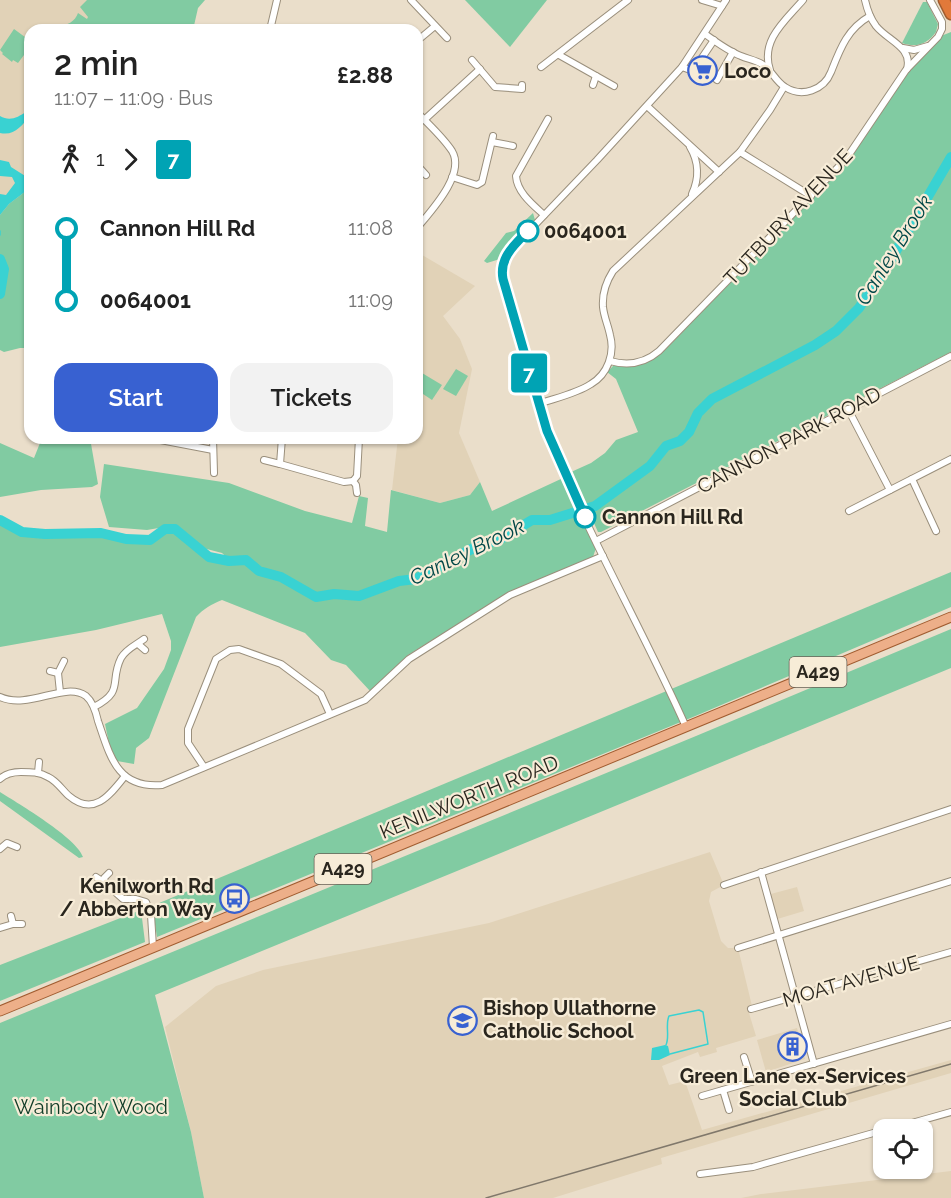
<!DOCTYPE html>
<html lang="en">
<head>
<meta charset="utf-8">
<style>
  :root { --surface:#fff; --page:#f2f2f2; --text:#222; --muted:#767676; --accent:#3861d1 }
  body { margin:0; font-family:Raleway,sans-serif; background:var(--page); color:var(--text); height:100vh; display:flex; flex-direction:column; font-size:22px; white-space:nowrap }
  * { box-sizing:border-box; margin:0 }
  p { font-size:20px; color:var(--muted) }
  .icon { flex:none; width:33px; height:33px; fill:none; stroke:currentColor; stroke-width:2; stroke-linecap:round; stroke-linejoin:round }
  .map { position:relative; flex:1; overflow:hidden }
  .drawer { position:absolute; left:24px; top:24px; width:399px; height:420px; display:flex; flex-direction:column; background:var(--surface); border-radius:18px; box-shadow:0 2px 4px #0004 }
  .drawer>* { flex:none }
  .badge { padding:0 12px; border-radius:4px; font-size:21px; line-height:39px }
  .buttons { position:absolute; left:873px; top:1119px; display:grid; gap:12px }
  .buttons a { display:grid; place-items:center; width:60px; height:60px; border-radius:12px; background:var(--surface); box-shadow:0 2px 4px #0004; font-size:30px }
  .map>.badge { position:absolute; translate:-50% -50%; box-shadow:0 0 0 3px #fff }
  .legs { display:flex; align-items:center; gap:9px; height:66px; padding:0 30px; font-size:20px }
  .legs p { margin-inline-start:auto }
  .head { display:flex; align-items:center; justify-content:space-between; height:102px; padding:0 30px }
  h1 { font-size:33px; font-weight:600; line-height:45px }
  .primary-button { display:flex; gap:12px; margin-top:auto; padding:12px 30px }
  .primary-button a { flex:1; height:69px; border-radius:18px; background:var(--accent); color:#fff; font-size:24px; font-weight:600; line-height:69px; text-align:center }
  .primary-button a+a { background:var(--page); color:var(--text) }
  ul { padding:0 30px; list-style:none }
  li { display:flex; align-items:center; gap:21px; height:72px; font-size:22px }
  li i { display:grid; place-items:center; width:9px; height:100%; margin:0 8px; background:currentColor }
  li i::after { content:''; width:15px; height:15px; margin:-8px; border:4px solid; border-radius:50%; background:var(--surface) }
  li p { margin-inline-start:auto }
  li:first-child i { background:linear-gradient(#0000 50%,currentColor 0) }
  li:last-child i { background:linear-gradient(currentColor 50%,#0000 0) }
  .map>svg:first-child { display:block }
</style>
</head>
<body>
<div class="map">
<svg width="951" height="1198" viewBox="0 0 951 1198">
  <rect width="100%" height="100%" fill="#eadeca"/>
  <g fill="#e1d2b7">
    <path d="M0 0H143L184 30H30V283L0 297Z"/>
    <path d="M417 252 475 286 443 316 460 339 472 369 459 433 480 482 470 495 440 503 392 490 398 438H417Z"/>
    <path d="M710 852 724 885 711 892 709 901 721 941 728 948H738L752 1006 749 1013 756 1036 716 1048 717 1052 700 1057 698 1052 662 1066 669 1085 685 1081 702 1130 951 1060V1073L661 1158 662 1164 553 1198H204L191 1132 165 1027 216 986 263 970 489 923Z"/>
    <path d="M797 887 804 911 774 920 767 895Z"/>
    <path d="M797 1028 805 1059 766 1072 757 1040Z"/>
    <path d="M951 1171V1198H741L761 1194Z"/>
  </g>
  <g fill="#81cba2">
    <path d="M87 0H205L198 8 193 30H59L58 27C67 25 75 22 78 13L87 19 88 17 80 7Z"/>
    <path d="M465 0H547L510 47Z"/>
    <path d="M923 2H927L938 24 936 32C927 44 917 48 902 43Z"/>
    <path d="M14 29 29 40 27 44 30 47 18 63 13 60 12 62 2 54 3 53 0 50Z"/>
    <path d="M951 32V352L601 532H598L571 472 591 463 605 453 616 440 638 432 616 379 607 372 614 365C638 367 647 364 666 349L845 164 908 71 941 36Z"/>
    <path d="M30 188V348H20L4 352 0 350V215L9 204Z"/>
    <path d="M533 213 535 220 500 259 487 263 484 261 506 233 514 231Z"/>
    <path d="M456 369 468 376 456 396 443 389Z"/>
    <path d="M417 370 442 385 432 400 417 390Z"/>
    <path d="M42 438H90L98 484 92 487 41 490 0 497V443L34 458Z"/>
    <path d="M104 464 229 483 305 511 352 523 359 496 368 498 365 526 387 532 391 490 440 503 470 495 480 482 492 511 563 478 596 548 593 557 508 593 408 655 370 691 346 665 331 660 305 633 222 600C212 604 203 609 196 617L149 738 136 748 134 764 117 761 110 748 105 724 137 708 164 669 171 650V641L162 614 96 630 0 647V524L22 535 102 536 125 541 151 543 166 531 175 530C191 545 208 567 232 562L222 553 203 548 176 525 147 530 109 527 100 497Z"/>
    <path d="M951 572V607L693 717 157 937 152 906Z"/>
    <path d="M951 629V668L155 995 191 1132 204 1198H0V1023L696 736Z"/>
    <path d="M0 792C19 804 77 838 83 857L79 858 0 801Z"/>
    <path d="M141 910 145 942 0 1001V965Z"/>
  </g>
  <g fill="#39d2d2">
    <path d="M26 112H30V116C21 126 15 136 0 133V116C10 122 18 117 26 112Z"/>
    <path d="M0 160 9 162 11 167 30 179V188L9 204 0 215V194L6 195 15 183 12 177 0 176Z"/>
    <path d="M665 1045 668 1046 670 1055 659 1060H651L652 1048Z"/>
  </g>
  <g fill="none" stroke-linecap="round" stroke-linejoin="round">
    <g stroke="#39d2d2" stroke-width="1.5">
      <path d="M0 231V235"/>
      <path d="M666 1045C670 1036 665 1025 669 1016L699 1010 703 1012 708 1044 670 1054"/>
    </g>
    <g stroke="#39d2d2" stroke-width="10">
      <path d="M0 259 4 269 0 294"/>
      <path d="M0 520 22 532 45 534 101 533 126 539 150 540 165 529H175L209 557 229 561 246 560 259 571 281 577 316 597 334 594 359 596 399 581 416 579 479 545 499 540 532 520H550L595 506 650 466 666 446 680 441 689 432 698 413 712 399 815 345 836 331 859 308 889 263 951 157"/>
    </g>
    <defs>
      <g id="street">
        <path d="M411 0 447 38"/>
        <path d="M702 0 722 6"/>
        <path d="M865 0C867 9 870 18 876 26 888 41 913 47 907 69"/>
        <path d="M270 30 277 0"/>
        <path d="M705 34C716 42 728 51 741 56 748 59 755 60 762 64 772 70 775 81 785 87 802 98 824 90 831 72 840 49 847 29 870 16"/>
        <path d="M417 41 435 26"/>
        <path d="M903 48 914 50 928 46"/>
        <path d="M559 55 614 86"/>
        <path d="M472 60 495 87 522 89V85"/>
        <path d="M541 67 628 0"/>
        <path d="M682 67 693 71 714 40"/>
        <path d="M770 70C760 40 786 20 803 0"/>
        <path d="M717 80 733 52"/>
        <path d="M593 85 596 76"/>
        <path d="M647 106 719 172"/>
        <path d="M417 112C428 124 443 137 452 151 466 174 431 211 417 228"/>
        <path d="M424 120 480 69"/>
        <path d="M492 142 513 146"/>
        <path d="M690 147C699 162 699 179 692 194"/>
        <path d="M740 152 811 196"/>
        <path d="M417 165 426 175"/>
        <path d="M452 177 477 185 482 182 493 136"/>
        <path d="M544 215C532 204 517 192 516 176L548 119"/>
        <path d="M610 361C628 366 644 364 659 351L846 159 906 70 938 37 942 29V22L930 0"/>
        <path d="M538 404C555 398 576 394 591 384 608 374 615 353 610 335 608 325 604 317 603 307 602 294 606 282 613 271L740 152 770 110 784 87"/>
        <path d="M848 409 890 490"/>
        <path d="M150 438 213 450"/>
        <path d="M213 438 214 473"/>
        <path d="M282 438 280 464 344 482 353 481"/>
        <path d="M264 460 280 464"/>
        <path d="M912 479 936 531"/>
        <path d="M357 493 356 485 353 481 357 476 359 438"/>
        <path d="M849 511 951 459"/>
        <path d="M596 541 951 356"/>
        <path d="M138 644 145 650"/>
        <path d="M50 671 58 673 64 661"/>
        <path d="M58 673 60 692"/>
        <path d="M0 697C29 710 65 681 86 696 93 702 96 712 98 721 110 756 117 789 162 785L365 700 409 659 510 595 603 556"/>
        <path d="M94 707C125 691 109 682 121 658 126 649 136 645 144 639"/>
        <path d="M686 727C643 630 589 538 550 439 531 390 519 337 504 286L502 268 508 253 597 160 682 67 726 0"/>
        <path d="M204 767 188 743V729L216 659 230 650 239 649 281 664 321 694 330 714"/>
        <path d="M38 773 39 762"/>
        <path d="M0 779C6 773 13 772 21 772 31 772 40 772 48 777 57 781 62 790 69 796 94 817 110 795 125 776"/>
        <path d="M0 849 7 843 17 847"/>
        <path d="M761 872 814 1064"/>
        <path d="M109 873 104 878 105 883 123 899H136L146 902 151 915 153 947"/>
        <path d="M96 877 105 883"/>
        <path d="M724 885 951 809"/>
        <path d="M11 916 13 924H22"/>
        <path d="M0 928 13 924"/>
        <path d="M738 948 951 881"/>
        <path d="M751 1009 951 952"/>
        <path d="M744 1057 752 1082"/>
        <path d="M723 1090 729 1110"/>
        <path d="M702 1096 951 1024"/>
        <path d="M887 1130 951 1112"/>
        <path d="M700 1174 753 1167 884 1130"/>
      </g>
      <path id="primary" d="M0 1011 951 617"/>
      <path id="highway" d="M944 0 951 14"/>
    </defs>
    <use href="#street" stroke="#9a8f7c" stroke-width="8"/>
    <use href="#primary" stroke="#a15c30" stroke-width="11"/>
    <use href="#highway" stroke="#a15c30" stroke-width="13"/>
    <use href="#street" stroke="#fff" stroke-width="6"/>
    <use href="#primary" stroke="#edaf89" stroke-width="9"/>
    <use href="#highway" stroke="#e1793a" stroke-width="10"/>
    <path stroke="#80786b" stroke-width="1.5" d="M486 1198 951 1064"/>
  </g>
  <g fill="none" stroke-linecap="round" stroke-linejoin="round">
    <defs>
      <path id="line-1" d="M528 231C514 245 499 258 503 279L547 431 585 517"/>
    </defs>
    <use href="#line-1" stroke="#fff" stroke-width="14"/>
    <use href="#line-1" stroke="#00a3b4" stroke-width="9"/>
  </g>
  <defs>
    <symbol id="supermarket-ring" viewBox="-11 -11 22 22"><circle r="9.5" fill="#f7ecd7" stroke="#3861d1" stroke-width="1.5"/><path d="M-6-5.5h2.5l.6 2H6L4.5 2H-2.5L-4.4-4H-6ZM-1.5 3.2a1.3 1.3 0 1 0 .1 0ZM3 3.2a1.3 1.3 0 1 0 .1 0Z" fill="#3861d1"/></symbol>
    <symbol id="bus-ring" viewBox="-11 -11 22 22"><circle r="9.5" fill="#f7ecd7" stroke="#3861d1" stroke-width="1.5"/><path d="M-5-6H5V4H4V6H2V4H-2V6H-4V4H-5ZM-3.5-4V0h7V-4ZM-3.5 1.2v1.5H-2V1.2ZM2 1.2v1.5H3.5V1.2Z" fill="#3861d1"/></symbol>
    <symbol id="school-ring" viewBox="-11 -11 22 22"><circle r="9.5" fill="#f7ecd7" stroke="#3861d1" stroke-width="1.5"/><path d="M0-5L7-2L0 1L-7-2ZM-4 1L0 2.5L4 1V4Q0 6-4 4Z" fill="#3861d1"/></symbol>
    <symbol id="building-ring" viewBox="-11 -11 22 22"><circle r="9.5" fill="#f7ecd7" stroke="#3861d1" stroke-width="1.5"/><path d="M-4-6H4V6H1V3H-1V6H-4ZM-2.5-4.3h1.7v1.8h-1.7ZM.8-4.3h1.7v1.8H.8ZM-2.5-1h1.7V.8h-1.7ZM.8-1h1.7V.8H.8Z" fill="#3861d1"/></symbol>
  </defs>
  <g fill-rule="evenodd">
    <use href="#supermarket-ring" x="686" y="54" width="33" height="33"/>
    <use href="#bus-ring" x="218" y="882" width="33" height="33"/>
    <use href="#school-ring" x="446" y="1004" width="33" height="33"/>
    <use href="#building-ring" x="776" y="1030" width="33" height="33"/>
  </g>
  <g fill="#fff" stroke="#00a3b4" stroke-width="3">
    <circle cx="528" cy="231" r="10"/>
    <circle cx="585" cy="517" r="10"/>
  </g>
  <g text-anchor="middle" stroke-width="4.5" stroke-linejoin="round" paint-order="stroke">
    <g fill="#f7ecd7" stroke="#686156" stroke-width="1.5">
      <rect x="789.5" y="657" width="57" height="30" rx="4.5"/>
      <rect x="314.5" y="854" width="57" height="30" rx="4.5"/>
    </g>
    <g font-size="18" font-weight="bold" fill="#2a261e">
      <text x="818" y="678">A429</text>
      <text x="343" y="875">A429</text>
    </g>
    <g font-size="20" font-weight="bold" fill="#2a261e" stroke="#f7ecd7" text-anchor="start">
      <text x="724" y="78">Loco</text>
      <text x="214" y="893" text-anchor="end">Kenilworth Rd<tspan x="214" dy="23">/ Abberton Way</tspan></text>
      <text x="483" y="1015">Bishop Ullathorne<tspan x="483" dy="23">Catholic School</tspan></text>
      <text x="793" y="1083" text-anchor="middle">Green Lane ex-Services<tspan x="793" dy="23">Social Club</tspan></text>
    </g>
    <g font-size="20" fill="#2a261e" stroke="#f7ecd7">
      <text transform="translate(788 217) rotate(-47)" y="7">TUTBURY AVENUE</text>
      <text transform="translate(789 440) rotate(-28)" y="7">CANNON PARK ROAD</text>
      <text transform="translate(469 797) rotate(-22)" y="7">KENILWORTH ROAD</text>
      <text transform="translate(851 981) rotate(-16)" y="7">MOAT AVENUE</text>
    </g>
    <g font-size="20" font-weight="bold" fill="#2a261e" stroke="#f7ecd7" text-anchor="start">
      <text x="544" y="238">0064001</text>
      <text x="602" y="524">Cannon Hill Rd</text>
    </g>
    <g font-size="20" fill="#0e3b26" stroke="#f7ecd7">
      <text x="91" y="1114">Wainbody Wood</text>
    </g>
    <g font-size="21" font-style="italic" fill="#014747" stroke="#f7ecd7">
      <text transform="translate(894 250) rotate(-58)" y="7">Canley Brook</text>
      <text transform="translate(467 552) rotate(-26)" y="7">Canley Brook</text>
    </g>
  </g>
</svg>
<div class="buttons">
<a><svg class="icon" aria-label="locate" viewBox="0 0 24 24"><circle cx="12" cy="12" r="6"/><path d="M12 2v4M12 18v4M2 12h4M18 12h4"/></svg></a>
</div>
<b class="badge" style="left:529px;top:373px;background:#00a3b4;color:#fff">7</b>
<section class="drawer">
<div class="head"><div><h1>2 min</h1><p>11:07 – 11:09 · Bus</p></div><b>£2.88</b></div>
<div class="legs"><svg class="icon" aria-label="walk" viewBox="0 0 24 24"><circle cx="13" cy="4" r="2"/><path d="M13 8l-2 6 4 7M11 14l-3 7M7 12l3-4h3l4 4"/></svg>1<svg class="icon" aria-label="forward" viewBox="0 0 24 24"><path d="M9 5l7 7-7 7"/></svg><b class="badge" style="background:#00a3b4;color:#fff">7</b></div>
<ul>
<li><i style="color:#00a3b4"></i><b>Cannon Hill Rd</b><p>11:08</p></li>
<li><i style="color:#00a3b4"></i><b>0064001</b><p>11:09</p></li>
</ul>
<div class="primary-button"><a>Start</a><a>Tickets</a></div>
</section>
</div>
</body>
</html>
